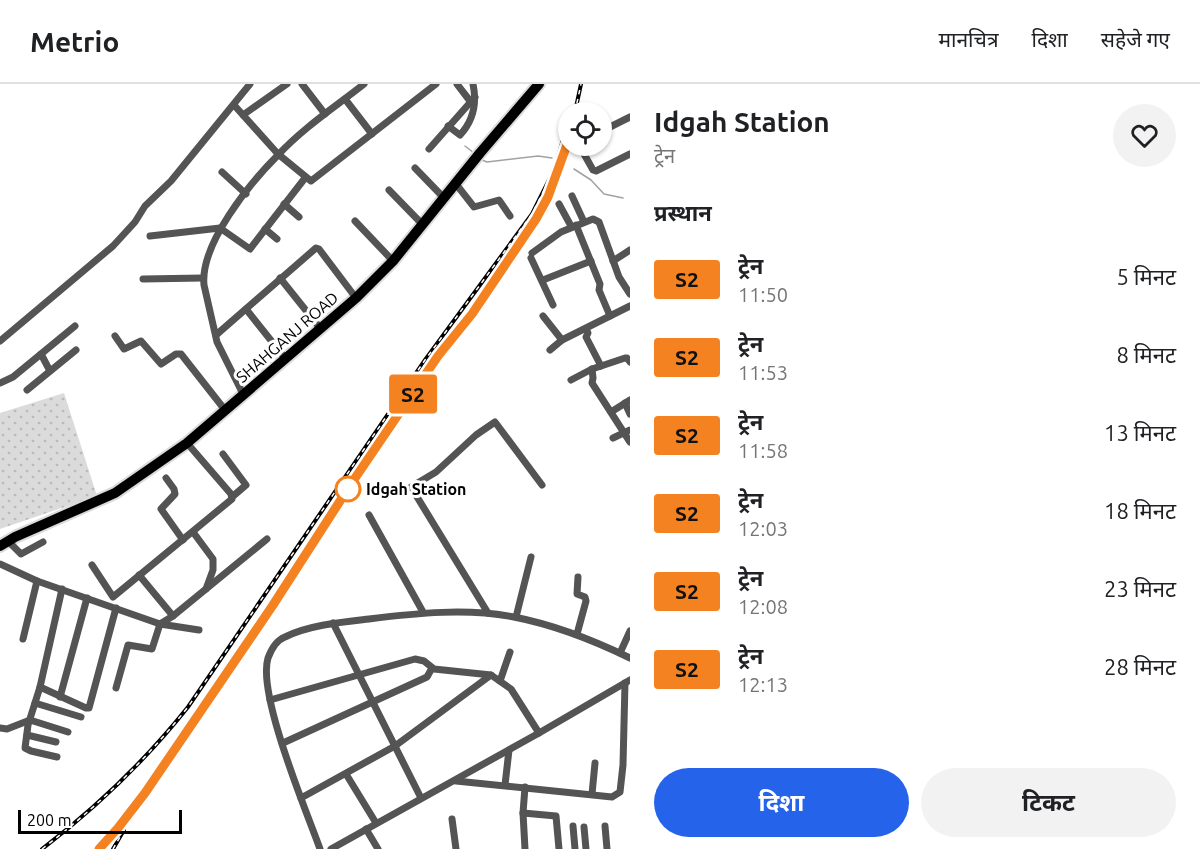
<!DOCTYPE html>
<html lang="hi">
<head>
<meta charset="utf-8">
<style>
  :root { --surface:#fff; --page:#f2f2f2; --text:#202124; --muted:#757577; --line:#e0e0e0; --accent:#2563eb }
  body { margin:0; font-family:Ubuntu,"Noto Sans Devanagari",sans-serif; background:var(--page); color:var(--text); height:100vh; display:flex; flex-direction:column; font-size:22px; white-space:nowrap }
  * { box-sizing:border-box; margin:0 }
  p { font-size:20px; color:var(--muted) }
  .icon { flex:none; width:33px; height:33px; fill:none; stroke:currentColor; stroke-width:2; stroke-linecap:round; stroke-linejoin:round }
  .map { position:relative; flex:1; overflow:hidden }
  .panel { display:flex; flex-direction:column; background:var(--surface); width:570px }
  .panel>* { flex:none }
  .badge { padding:0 12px; border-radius:4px; font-size:21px; line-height:39px }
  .controls { position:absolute; left:558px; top:18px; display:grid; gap:12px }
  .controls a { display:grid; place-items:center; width:54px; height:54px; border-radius:50%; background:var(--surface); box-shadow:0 2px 4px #0004; font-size:30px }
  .scale { position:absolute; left:18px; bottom:15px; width:164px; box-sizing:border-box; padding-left:6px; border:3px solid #000; border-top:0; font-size:16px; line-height:21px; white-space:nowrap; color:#000; -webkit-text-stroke:4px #fff; paint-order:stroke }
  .map>.badge { position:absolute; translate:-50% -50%; box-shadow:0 0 0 3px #fff }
  h2 { padding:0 24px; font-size:22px; line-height:54px }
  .round { display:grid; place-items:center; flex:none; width:63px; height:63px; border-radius:32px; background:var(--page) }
  .summary { display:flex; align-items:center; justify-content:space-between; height:102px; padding:0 24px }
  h1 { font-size:28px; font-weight:700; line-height:45px }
  .primary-button { display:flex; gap:12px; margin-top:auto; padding:12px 24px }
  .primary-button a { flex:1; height:69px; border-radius:36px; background:var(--accent); color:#fff; font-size:24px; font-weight:700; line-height:69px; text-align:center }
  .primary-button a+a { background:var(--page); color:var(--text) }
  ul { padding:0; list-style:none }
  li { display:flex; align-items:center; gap:18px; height:78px; padding:0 24px }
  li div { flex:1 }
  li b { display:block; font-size:22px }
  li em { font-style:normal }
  li .badge { min-width:66px; font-weight:700; text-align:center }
  header { display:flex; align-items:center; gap:36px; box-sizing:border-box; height:84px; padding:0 30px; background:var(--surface); border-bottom:2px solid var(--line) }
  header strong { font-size:28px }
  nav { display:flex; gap:33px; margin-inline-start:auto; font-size:21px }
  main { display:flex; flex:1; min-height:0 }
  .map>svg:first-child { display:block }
</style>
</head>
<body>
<header>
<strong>Metrio</strong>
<nav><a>मानचित्र</a><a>दिशा</a><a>सहेजे गए</a></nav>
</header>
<main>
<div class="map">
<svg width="630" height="765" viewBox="0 0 630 765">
  <defs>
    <pattern id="park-dots" width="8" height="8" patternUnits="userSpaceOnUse" patternTransform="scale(1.5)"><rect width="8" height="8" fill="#dbdbdb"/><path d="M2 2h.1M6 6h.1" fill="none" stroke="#bababa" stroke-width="1.8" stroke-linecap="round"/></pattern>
  </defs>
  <rect width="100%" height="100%" fill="#fff"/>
  <path fill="url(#park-dots)" d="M64 309 97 412 0 445V329Z"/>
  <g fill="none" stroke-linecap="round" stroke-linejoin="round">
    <g stroke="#a2a2a2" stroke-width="1.5">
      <path d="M465 62 474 69"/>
      <path d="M482 76 487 78 538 72 552 74"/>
      <path d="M574 85 591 96 604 110 623 114"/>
    </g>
    <defs>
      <path id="primary" d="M0 462 15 453 115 409 187 359 356 214 393 177 480 69 539 0"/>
    </defs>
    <use href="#primary" stroke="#dbdbdb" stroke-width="14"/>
    <g stroke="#545454" stroke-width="7">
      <path d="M302 0 325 30"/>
      <path d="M457 0 470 17"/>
      <path d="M345 15 372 50"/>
      <path d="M234 21 278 70 311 97 436 0"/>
      <path d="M243 31 287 0"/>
      <path d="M448 42 460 51C473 37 477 19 473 0"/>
      <path d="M602 47 630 33"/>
      <path d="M429 65 475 13"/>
      <path d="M584 70 593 86 596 87 630 70"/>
      <path d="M415 84 444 114"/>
      <path d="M222 88 246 110"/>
      <path d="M456 100 474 123 499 116 510 132"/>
      <path d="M389 106 423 141"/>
      <path d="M572 112 584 138"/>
      <path d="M284 120 299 133"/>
      <path d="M559 120 571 142"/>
      <path d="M355 137 393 177"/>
      <path d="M576 141 600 200 599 206 610 232"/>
      <path d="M265 145 277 155"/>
      <path d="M150 152 220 144 250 165 305 94"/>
      <path d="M532 169 561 148 593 135 599 138 619 193 630 210"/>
      <path d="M531 174 553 221"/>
      <path d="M613 177 630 166"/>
      <path d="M280 194 320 244"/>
      <path d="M143 195 203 194"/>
      <path d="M543 196 591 177"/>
      <path d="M246 225 285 274"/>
      <path d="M543 232 562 256"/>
      <path d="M586 245 588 249 586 253 601 282"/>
      <path d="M216 251 316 164 319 165 356 214"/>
      <path d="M115 252 124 265 141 257 161 280 176 270H181L225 326"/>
      <path d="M0 257 113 162 135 138 145 122 171 97 250 0"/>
      <path d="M550 266 562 256 630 222"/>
      <path d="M41 270 50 287"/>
      <path d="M592 285 593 294 592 299 630 358"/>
      <path d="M571 296 592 285 625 274H627L630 278"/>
      <path d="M0 299 13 293 75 242"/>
      <path d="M27 306 76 266"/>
      <path d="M243 310 217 258 204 201C200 160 250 99 278 71 303 44 335 23 364 0"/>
      <path d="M625 319 630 330"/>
      <path d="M611 328 630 316"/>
      <path d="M613 354 630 346"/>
      <path d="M223 370 246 401 232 413"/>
      <path d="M166 394 174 405 175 410 161 425 183 456"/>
      <path d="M369 431 423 528"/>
      <path d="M193 448 213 475V486L206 505"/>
      <path d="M9 458 21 470 43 458"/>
      <path d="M0 480 37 497 160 540 199 546"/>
      <path d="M92 481 113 513 232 415 231 410 187 359"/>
      <path d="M139 491 173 532"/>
      <path d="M488 529 411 403 436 388 476 351 495 338 542 401"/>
      <path d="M516 533 531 473"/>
      <path d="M333 539 421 714"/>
      <path d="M577 550 586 517 585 513 577 510 578 493"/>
      <path d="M23 555 37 497"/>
      <path d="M620 569 630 547"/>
      <path d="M500 597 510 568"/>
      <path d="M40 603 86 624H89L116 524"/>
      <path d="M116 604 128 561 152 565 160 540 173 532 267 455"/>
      <path d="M60 613 87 514"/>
      <path d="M270 616 415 575 424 577 434 585 491 591"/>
      <path d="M35 619 81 633"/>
      <path d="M0 644 7 645 30 636 68 648"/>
      <path d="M27 651 56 658"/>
      <path d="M283 659 427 593 432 584"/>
      <path d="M57 673 31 667 25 664 28 641 40 603 62 505"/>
      <path d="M346 690 376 739"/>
      <path d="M456 697 612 713 620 708 623 681 625 599"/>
      <path d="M505 701 509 666"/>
      <path d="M525 703 523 729 525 765"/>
      <path d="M592 710 595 679"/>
      <path d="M301 714 395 662 491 591 511 605 539 649"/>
      <path d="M523 729 556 732 559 765"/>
      <path d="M452 735 456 765"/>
      <path d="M573 742 575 765"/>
      <path d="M605 742 607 765"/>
      <path d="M584 743 586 765"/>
      <path d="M366 745 378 765"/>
      <path d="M320 765C306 726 257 610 268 574 271 566 277 556 285 553 309 541 343 538 369 535 417 529 467 524 514 533 555 541 593 556 630 574"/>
      <path d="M331 765 539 649 630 596"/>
    </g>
    <use href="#primary" stroke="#000" stroke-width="10"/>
    <defs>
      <g id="rail">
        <path d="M575 28 581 0"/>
        <path d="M436 276 472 230 520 160"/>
        <path d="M42 765C97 723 145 677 188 623L425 276 532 130 553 88 568 40"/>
        <path d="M99 765 145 709 273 521 343 413"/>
        <path d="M113 765 124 746"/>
      </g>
    </defs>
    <use href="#rail" stroke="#000" stroke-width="4"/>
    <use href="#rail" stroke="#fff" stroke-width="1.5" stroke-dasharray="4.5" stroke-linecap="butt"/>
  </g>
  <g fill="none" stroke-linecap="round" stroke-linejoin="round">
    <defs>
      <path id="line" d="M99 765 118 744 145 709 273 521 351 400 438 272 472 230 536 135 548 113 568 58"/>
    </defs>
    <use href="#line" stroke="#fff" stroke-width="14"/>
    <use href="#line" stroke="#f58220" stroke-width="9"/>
  </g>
  <circle fill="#fff" stroke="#f58220" stroke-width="3" cx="348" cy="405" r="12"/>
  <g text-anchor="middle" stroke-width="6" stroke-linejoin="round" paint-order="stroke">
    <g font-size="16" fill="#000" stroke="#fff">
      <text transform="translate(287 253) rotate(-41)" y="6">SHAHGANJ ROAD</text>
    </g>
    <g font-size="16" font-weight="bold" fill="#000" stroke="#fff" text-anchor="start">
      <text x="366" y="411">Idgah Station</text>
    </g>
  </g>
</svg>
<div class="controls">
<a><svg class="icon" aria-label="locate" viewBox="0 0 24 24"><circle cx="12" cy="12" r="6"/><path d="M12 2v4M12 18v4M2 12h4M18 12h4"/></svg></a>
</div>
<div class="scale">200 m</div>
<b class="badge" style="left:413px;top:310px;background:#f58220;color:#111">S2</b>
</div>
<section class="panel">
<div class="summary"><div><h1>Idgah Station</h1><p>ट्रेन</p></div><a class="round"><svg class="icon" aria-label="heart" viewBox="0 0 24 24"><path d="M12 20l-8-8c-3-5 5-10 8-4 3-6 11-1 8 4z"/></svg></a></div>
<h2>प्रस्थान</h2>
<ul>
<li><span class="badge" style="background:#f58220;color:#111">S2</span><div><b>ट्रेन</b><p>11:50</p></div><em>5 मिनट</em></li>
<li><span class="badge" style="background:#f58220;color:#111">S2</span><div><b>ट्रेन</b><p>11:53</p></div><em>8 मिनट</em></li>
<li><span class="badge" style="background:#f58220;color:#111">S2</span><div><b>ट्रेन</b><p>11:58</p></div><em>13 मिनट</em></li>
<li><span class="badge" style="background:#f58220;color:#111">S2</span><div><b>ट्रेन</b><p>12:03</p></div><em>18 मिनट</em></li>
<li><span class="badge" style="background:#f58220;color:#111">S2</span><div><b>ट्रेन</b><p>12:08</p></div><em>23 मिनट</em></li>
<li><span class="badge" style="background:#f58220;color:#111">S2</span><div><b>ट्रेन</b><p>12:13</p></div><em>28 मिनट</em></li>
</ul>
<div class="primary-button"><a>दिशा</a><a>टिकट</a></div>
</section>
</main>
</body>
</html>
